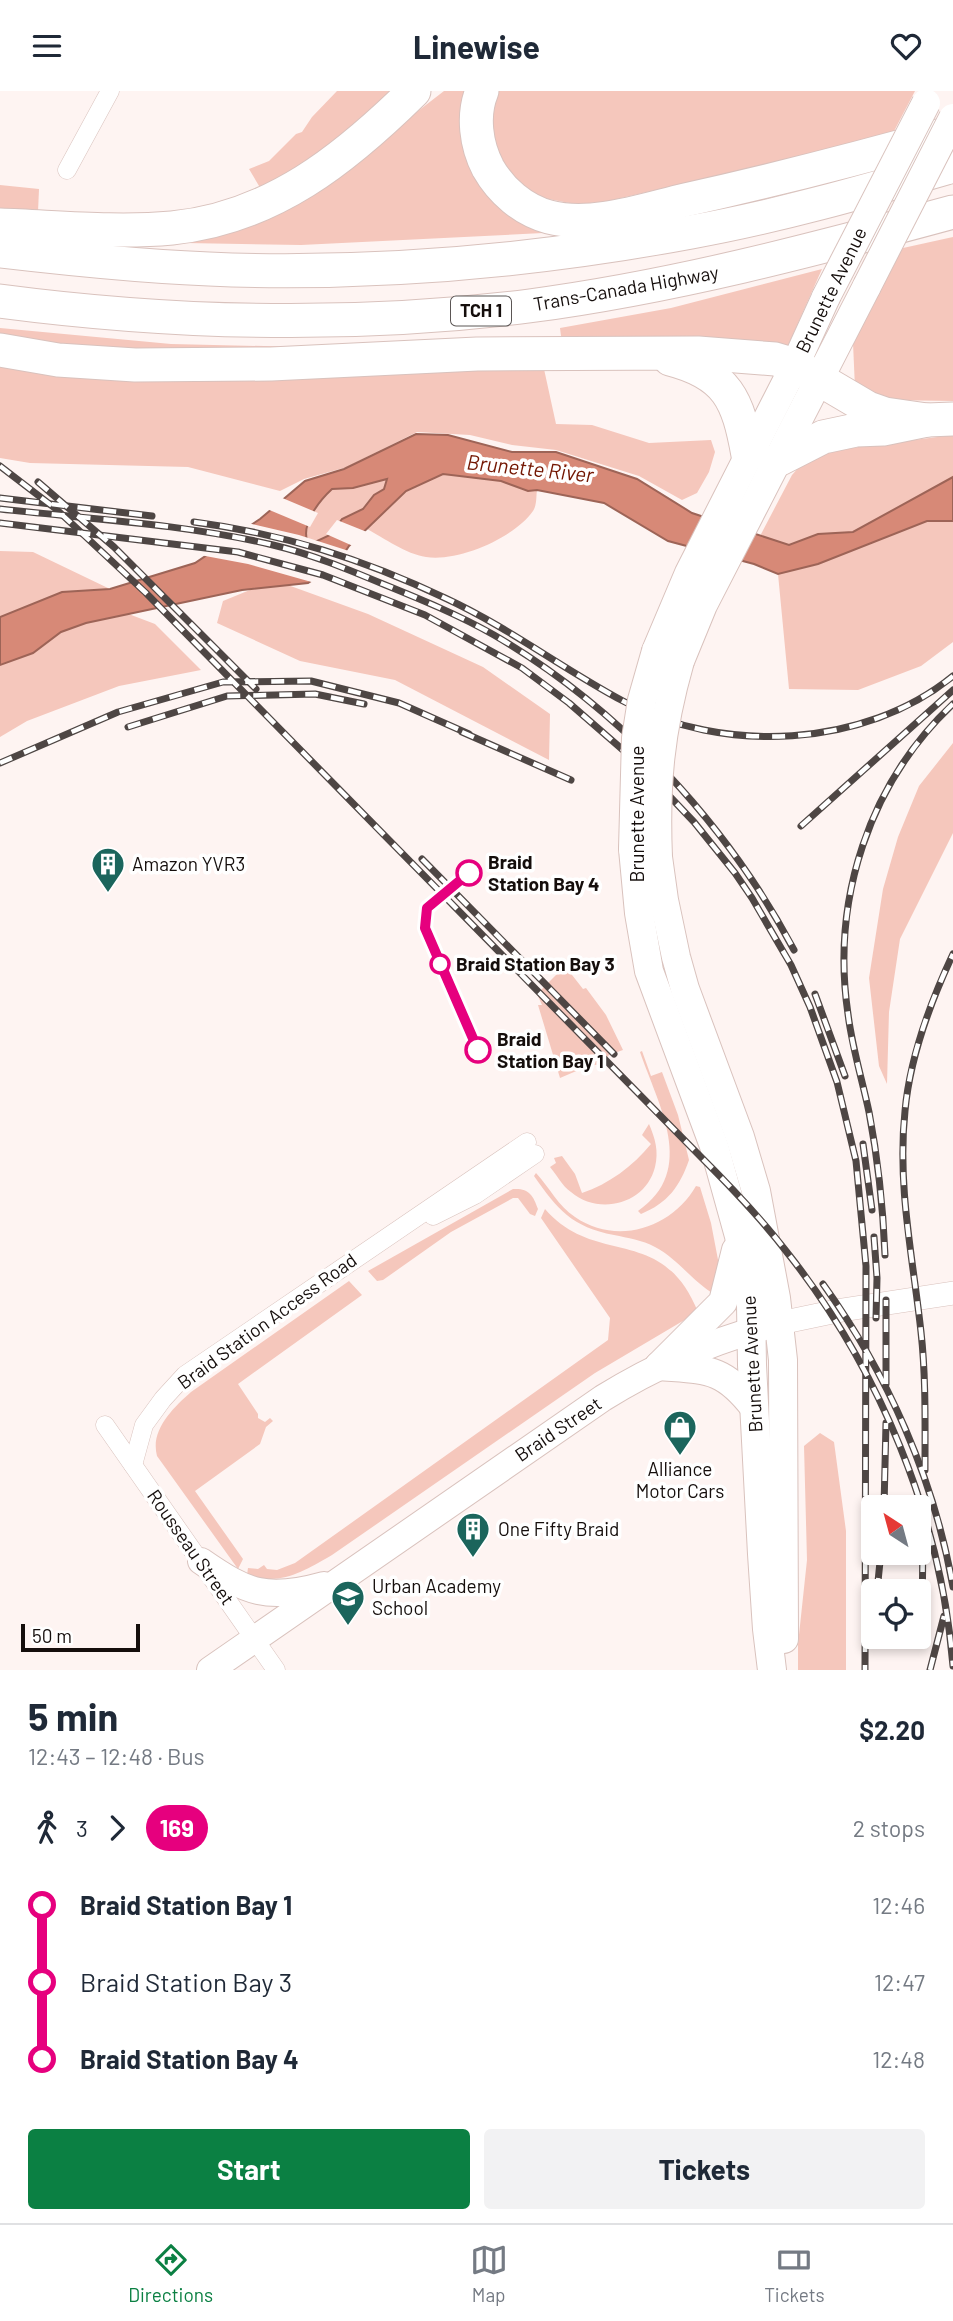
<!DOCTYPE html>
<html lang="en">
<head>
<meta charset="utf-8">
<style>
  :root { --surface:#fff; --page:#f2f2f3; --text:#1f2937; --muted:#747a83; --line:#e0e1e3; --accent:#0b8043 }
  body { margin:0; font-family:Barlow,sans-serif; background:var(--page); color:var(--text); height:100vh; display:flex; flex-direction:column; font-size:26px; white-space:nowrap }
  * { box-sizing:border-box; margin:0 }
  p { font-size:23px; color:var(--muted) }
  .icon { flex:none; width:38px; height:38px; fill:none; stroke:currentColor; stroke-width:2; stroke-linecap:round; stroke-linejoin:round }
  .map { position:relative; height:1579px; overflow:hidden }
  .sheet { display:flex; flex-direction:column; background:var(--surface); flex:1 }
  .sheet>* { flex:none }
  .badge { padding:0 14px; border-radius:23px; font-size:24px; line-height:46px }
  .needle { width:46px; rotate:324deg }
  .controls { position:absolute; left:861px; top:1404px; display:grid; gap:14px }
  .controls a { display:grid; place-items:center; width:70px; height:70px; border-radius:7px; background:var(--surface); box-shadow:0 4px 10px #0003; font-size:35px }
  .scale { position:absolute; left:21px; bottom:18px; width:119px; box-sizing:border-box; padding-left:7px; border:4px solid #150e0c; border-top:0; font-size:19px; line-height:24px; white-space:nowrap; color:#150e0c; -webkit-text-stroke:5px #fff; paint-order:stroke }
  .map>.badge { position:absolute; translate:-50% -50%; box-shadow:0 0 0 4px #fff }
  .legs { display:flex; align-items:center; gap:10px; height:77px; padding:0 28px; font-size:23px }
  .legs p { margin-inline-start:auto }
  .overview { display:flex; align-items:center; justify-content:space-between; height:119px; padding:0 28px }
  h1 { font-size:38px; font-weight:700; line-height:52px }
  .action { display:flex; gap:14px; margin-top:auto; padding:14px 28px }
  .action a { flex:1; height:80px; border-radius:7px; background:var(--accent); color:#fff; font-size:28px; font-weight:700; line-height:80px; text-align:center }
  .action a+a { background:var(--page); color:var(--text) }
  ul { padding:0 28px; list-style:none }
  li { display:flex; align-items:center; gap:24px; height:77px; font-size:26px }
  li i { display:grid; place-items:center; width:10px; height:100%; margin:0 9px; background:currentColor }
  li i::after { content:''; width:18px; height:18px; margin:-9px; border:5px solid; border-radius:50%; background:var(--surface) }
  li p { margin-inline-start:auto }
  li:first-child i { background:linear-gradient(#0000 50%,currentColor 0) }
  li:last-child i { background:linear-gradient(currentColor 50%,#0000 0) }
  header { display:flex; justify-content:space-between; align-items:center; height:91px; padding:0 28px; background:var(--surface); font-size:32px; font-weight:700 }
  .tabs { display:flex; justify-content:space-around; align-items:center; height:98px; border-top:2px solid var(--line); background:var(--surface); font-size:19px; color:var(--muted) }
  .tabs a { display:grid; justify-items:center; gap:4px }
  .tabs .selected { color:var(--accent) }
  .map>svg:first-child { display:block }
</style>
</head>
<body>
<header><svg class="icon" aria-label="menu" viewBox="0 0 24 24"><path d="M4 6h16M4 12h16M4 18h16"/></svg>Linewise<svg class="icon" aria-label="heart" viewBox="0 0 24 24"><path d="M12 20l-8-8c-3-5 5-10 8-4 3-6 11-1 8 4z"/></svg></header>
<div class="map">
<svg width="953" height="1579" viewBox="0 0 953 1579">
  <rect width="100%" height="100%" fill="#fef4f2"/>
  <g fill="#f5c7bc">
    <path d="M337 0H396L372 24 262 100 249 78 269 70 296 43 302 41 312 26Z"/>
    <path d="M444 0H470L464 33 563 141 301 154 185 152V144L339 81Z"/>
    <path d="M495 0H915L892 44 604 111 575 113 548 108 530 102 514 91 489 46Z"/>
    <path d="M0 94 39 98 38 121 0 118Z"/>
    <path d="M953 146V310L886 309 855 297 853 252 880 193 903 157Z"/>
    <path d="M822 178 787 257 561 245 560 237 671 217Z"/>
    <path d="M0 237 171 253 306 256 211 264 0 250Z"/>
    <path d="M0 274 411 281 544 278 556 333 592 334 649 352 711 349 715 361 709 381 697 402 682 409 639 385 556 359 512 354 470 344 417 341 347 376 304 388 280 400 188 376 30 372 0 367Z"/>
    <path d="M953 344V386L853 441 818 443 789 455 760 445 792 384 806 368 819 361Z"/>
    <path d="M443 383 501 390 527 400 537 399C536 406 537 414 533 420 514 447 459 471 426 466 406 463 384 447 367 438L406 400Z"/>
    <path d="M387 388 384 398 374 404 363 418 342 428 330 444 313 452 307 449C302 432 319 410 332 398L353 397Z"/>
    <path d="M927 430H953V551L921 575 858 599 789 598 778 483 818 473Z"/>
    <path d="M0 460 33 461 110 498 62 501 0 526Z"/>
    <path d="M274 489 368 523 483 576 550 623 549 669 395 589 300 570 217 532 223 510Z"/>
    <path d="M126 522 155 533 201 579 119 595 27 630 0 646V574L33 562 61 541 85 532Z"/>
    <path d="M953 652V742L900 848 889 921 887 993 879 975 869 887 883 798 898 746 919 695Z"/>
    <path d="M565 875 583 898 586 897 606 924 623 959 609 964 602 973 588 975 560 987 538 914H542L537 903Z"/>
    <path d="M642 960 651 985 662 981 678 1024 689 1069C680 1095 668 1112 641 1123L638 1120C698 1079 658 1014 640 961Z"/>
    <path d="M649 1033C655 1047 659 1060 655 1076 646 1113 599 1125 571 1101 562 1095 557 1084 550 1076L556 1072 554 1067 562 1065 575 1083 582 1102C609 1093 633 1075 651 1053L642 1044Z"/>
    <path d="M536 1082C550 1097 558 1115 575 1126 617 1155 672 1137 696 1095L700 1096 711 1132 719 1174 714 1203C692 1190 678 1168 655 1156 642 1149 628 1147 614 1144 572 1136 558 1119 534 1085Z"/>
    <path d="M513 1098C529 1097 533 1104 538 1118L535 1125 530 1123 518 1107H513L451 1141 383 1189 377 1190 368 1180Z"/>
    <path d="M545 1118C596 1177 662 1132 698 1221L595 1282 332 1464C302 1481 281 1495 247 1484L248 1477 258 1478 264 1474 267 1478 277 1479 295 1472 608 1249 610 1227 541 1127Z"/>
    <path d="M349 1190 362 1204 238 1293 258 1323V1327L265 1331 270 1327 273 1330 266 1336 260 1353 195 1400 243 1468 238 1478 157 1365C150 1339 173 1317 191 1301Z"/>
    <path d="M820 1342 834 1351 846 1440V1579H798V1553L807 1469 804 1355Z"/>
  </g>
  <path fill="#d78977" stroke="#9d6457" stroke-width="2" fill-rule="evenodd" d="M416 343 448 344 512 361H556L637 388 692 422 789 454 818 443 853 441 953 386V430H927L818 473 778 483 754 473 668 450 604 412 537 399 528 400 501 390 443 383 406 400 349 455 337 473 308 492 242 499 86 532 61 541 33 562 0 574V526L62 501 110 498 195 472 260 428 305 390 344 378ZM387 388 384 398 374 404 363 418 342 428 330 444 313 452 307 449C302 432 319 410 332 398L353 397Z"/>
  <g fill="#fef4f2">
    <path d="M280 406 318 422 310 436 267 418Z"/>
    <path d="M337 429 367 441 353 455 326 443Z"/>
    <path d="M248 432 299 444 349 460 339 475 315 492 248 473 200 464Z"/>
  </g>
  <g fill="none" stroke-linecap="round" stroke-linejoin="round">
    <defs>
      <g id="minor">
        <path d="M67 79 110 0"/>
        <path d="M433 1125 475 1104 535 1063"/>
        <path d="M105 1334 276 1579"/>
        <path d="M133 1374 144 1334 163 1308 185 1284 527 1051"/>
      </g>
      <path id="tertiary" d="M780 1232 842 1219 953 1202"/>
      <g id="secondary">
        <path d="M201 1470C247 1502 267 1510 324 1494"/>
        <path d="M210 1579 603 1307C656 1274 712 1250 772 1234"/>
      </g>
      <g id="primary">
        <path d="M656 560 689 482 795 274 826 206"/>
        <path d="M680 570 703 514 867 195"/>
        <path d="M633 758 639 822 649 880 714 1055 739 1145 751 1214 752 1274 762 1463 767 1538 772 1579"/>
        <path d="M658 766 664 809 676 866 685 898 740 1046 756 1100 776 1207 783 1269 784 1548"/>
        <path d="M659 1275 723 1211 736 1159"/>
        <path d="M659 1275C707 1279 723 1276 754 1316"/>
      </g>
      <g id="motorway">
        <path d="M482 0C472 24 476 54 488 77 501 100 523 119 549 126 592 137 643 119 685 109 775 89 864 66 953 41"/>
        <path d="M0 134C57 136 115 142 172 137 272 127 345 68 414 0"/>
        <path d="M0 160C77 169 154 177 232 179 385 183 541 169 691 141 780 125 866 100 953 75"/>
        <path d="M0 210C175 233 353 237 529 215 673 196 813 159 953 121"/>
        <path d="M0 259 58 269 135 274 271 273 477 263 698 262 775 268 795 274 868 317 885 323 927 329"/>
        <path d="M670 268C728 283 738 309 748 364"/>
        <path d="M780 368 823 346 856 339 883 338 927 329 953 328"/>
      </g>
    </defs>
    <use href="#minor" stroke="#d9c2bd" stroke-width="19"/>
    <use href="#tertiary" stroke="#d9c2bd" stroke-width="24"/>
    <use href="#secondary" stroke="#d9c2bd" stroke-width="28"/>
    <use href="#primary" stroke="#d9c2bd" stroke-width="30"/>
    <use href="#motorway" stroke="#d9c2bd" stroke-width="35"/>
    <use href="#minor" stroke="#fff" stroke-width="18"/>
    <use href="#tertiary" stroke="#fff" stroke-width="23"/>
    <use href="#secondary" stroke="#fff" stroke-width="26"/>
    <use href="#primary" stroke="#fff" stroke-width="28"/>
    <use href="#motorway" stroke="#fff" stroke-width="33"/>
    <defs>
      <g id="rail">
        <path d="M0 375 56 418 146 502 700 1065C730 1095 760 1126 786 1160 879 1277 941 1425 953 1575"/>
        <path d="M38 391 114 456 256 598"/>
        <path d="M0 407 152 425"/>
        <path d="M0 418C91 428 184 433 273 454 311 463 347 478 383 493 420 508 459 524 494 544 619 617 726 731 794 859"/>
        <path d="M194 431C284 443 363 468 445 507 508 536 563 578 623 610 722 664 865 657 953 585"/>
        <path d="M0 432 238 461 323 484 425 524 522 577 569 612 639 673 694 731 735 782 752 807 791 874 810 916 837 991 856 1070 866 1175 865 1579"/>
        <path d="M128 636 227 605 315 603 364 613"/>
        <path d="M462 641 571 689"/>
        <path d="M0 672 118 621 223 591 311 590 399 612 469 643"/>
        <path d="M801 735 953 599"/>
        <path d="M422 768 614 963"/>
        <path d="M815 903 845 985"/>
        <path d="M863 1053 872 1119"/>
        <path d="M874 1146 877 1187 876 1227"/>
        <path d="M885 1164C883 1116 878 1068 869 1021 862 988 852 956 848 923 831 809 869 692 953 613"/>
        <path d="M823 1193C887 1282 934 1387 953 1496"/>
        <path d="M886 1293V1209"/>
        <path d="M925 1379C925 1333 926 1286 921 1241 913 1167 897 1095 905 1020 910 965 930 912 953 863"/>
        <path d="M884 1416 886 1332"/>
        <path d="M877 1500 881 1461"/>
        <path d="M922 1533 923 1442"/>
        <path d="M930 1579 944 1525"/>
      </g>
    </defs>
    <use href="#rail" stroke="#4e4644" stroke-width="7"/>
    <use href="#rail" stroke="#fff" stroke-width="4.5" stroke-dasharray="13" stroke-linecap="butt"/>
    <defs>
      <g id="primary-bridge">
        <path d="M867 195 953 27"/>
        <path d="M826 206 926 12"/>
        <path d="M633 758 636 647 642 609 656 560"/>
        <path d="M658 766C655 693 660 640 680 570"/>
      </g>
    </defs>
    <use href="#primary-bridge" stroke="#d9c2bd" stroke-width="30" stroke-linecap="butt"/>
    <use href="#primary-bridge" stroke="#fff" stroke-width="28"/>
  </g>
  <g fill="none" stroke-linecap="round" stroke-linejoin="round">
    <defs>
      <path id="line-1" d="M469 782 427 817 425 837 478 959"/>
    </defs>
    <use href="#line-1" stroke="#fff" stroke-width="16"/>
    <use href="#line-1" stroke="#e6007e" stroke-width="10"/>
  </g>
  <defs>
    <symbol id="building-pin" viewBox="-11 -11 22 30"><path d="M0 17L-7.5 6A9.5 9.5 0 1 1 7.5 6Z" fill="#1b655c" stroke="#fff"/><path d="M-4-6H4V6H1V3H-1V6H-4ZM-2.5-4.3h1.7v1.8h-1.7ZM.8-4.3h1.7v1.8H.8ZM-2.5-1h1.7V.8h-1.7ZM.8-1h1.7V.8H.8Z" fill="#fff"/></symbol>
    <symbol id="shop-pin" viewBox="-11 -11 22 30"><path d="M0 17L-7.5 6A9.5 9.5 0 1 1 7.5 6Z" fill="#1b655c" stroke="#fff"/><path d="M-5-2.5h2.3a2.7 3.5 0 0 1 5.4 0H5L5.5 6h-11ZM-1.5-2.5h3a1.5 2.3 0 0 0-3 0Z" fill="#fff"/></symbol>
    <symbol id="school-pin" viewBox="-11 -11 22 30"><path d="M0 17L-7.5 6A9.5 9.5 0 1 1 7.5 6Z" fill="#1b655c" stroke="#fff"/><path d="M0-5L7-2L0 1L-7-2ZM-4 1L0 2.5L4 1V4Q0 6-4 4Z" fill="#fff"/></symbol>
  </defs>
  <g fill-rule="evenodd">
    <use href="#building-pin" x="89" y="754" width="38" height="52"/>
    <use href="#shop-pin" x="661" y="1317" width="38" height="52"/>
    <use href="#building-pin" x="454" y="1419" width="38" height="52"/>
    <use href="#school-pin" x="329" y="1487" width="38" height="52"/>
  </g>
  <g fill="#fff" stroke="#e6007e" stroke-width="3.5">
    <circle cx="469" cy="782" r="12"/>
    <circle cx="440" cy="873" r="9"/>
    <circle cx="478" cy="959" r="12"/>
  </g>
  <g text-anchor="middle" stroke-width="7" stroke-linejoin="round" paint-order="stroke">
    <rect fill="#fff" stroke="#5b5655" stroke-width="2" x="451" y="205.5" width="60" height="29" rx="5"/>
    <g font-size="18" font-weight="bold" fill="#150e0c">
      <text x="481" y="226">TCH 1</text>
    </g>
    <g font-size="19" fill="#150e0c" stroke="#fff">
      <text transform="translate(626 197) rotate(-10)" y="7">Trans-Canada Highway</text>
      <text transform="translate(831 199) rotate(-64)" y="7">Brunette Avenue</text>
      <text transform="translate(637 723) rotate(-90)" y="7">Brunette Avenue</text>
      <text transform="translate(267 1230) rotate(-36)" y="7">Braid Station Access Road</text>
      <text transform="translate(752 1273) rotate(-93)" y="7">Brunette Avenue</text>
      <text transform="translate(558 1338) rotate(-34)" y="7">Braid Street</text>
      <text transform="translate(191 1456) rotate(55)" y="7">Rousseau Street</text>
    </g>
    <g font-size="19" font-weight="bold" fill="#150e0c" stroke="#fff" text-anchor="start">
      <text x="488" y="778">Braid<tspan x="488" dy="22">Station Bay 4</tspan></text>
      <text x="456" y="880">Braid Station Bay 3</text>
      <text x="497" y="955">Braid<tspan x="497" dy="22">Station Bay 1</tspan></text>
    </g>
    <g font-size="19" fill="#150e0c" stroke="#fff" text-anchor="start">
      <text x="132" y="780">Amazon YVR3</text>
      <text x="680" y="1385" text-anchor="middle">Alliance<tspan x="680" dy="22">Motor Cars</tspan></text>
      <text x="498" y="1445">One Fifty Braid</text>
      <text x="372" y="1502">Urban Academy<tspan x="372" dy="22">School</tspan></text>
    </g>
    <g font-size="21" font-style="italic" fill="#731602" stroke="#fff">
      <text transform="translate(530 378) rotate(6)" y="7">Brunette River</text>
    </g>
  </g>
</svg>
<div class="controls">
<a><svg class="needle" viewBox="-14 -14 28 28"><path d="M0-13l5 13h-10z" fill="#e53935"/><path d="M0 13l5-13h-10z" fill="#747a83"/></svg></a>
<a><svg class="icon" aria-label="locate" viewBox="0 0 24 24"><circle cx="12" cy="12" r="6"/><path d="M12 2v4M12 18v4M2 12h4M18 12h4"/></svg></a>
</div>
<div class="scale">50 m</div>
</div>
<section class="sheet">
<div class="overview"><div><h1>5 min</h1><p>12:43 – 12:48 · Bus</p></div><b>$2.20</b></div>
<div class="legs"><svg class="icon" aria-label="walk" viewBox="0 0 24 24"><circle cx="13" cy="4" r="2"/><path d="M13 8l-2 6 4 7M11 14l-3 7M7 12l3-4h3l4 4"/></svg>3<svg class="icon" aria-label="forward" viewBox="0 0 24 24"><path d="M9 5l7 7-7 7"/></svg><b class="badge" style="background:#e6007e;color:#fff">169</b><p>2 stops</p></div>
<ul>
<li><i style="color:#e6007e"></i><b>Braid Station Bay 1</b><p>12:46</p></li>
<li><i style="color:#e6007e"></i><span>Braid Station Bay 3</span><p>12:47</p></li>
<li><i style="color:#e6007e"></i><b>Braid Station Bay 4</b><p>12:48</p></li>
</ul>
<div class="action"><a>Start</a><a>Tickets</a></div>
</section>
<nav class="tabs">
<a class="selected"><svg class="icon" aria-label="directions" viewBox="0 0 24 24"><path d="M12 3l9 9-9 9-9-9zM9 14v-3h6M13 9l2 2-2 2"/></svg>Directions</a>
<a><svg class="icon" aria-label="map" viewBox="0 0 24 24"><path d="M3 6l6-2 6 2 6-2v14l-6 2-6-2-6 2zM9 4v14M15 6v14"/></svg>Map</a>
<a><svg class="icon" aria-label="tickets" viewBox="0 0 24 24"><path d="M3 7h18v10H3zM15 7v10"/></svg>Tickets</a>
</nav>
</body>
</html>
